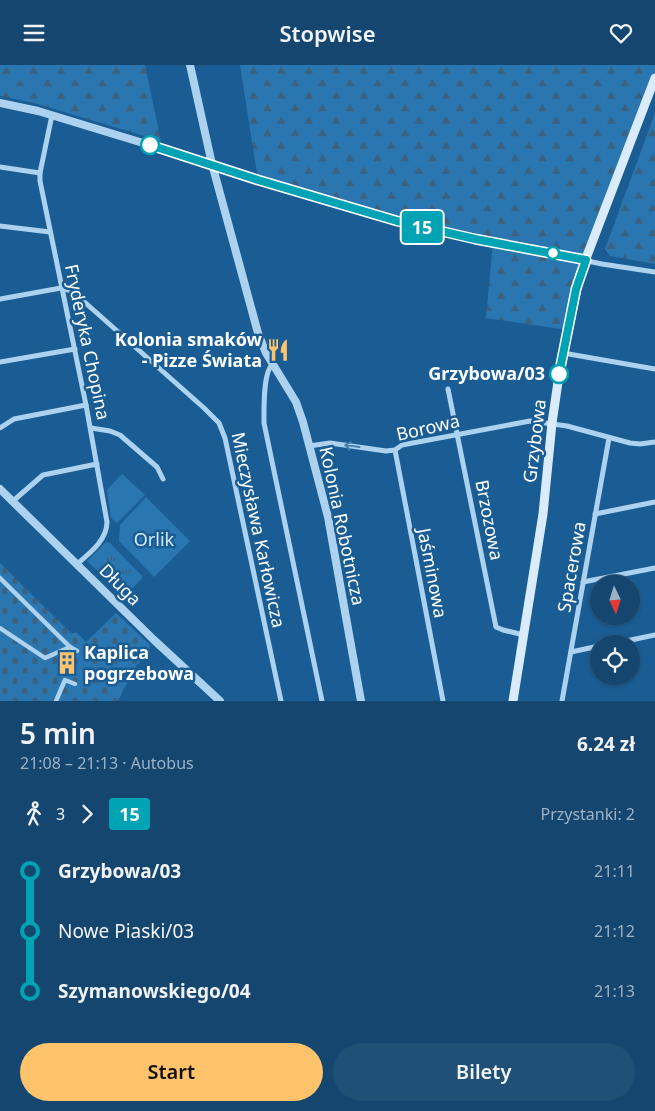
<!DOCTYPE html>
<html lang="pl">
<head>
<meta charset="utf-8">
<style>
  :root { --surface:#14466f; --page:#215077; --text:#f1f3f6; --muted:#9db1c3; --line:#335e82; --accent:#ffc46b }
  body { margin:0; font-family:"Noto Sans",sans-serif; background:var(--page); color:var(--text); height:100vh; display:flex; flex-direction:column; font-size:19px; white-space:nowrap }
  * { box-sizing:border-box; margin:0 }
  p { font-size:16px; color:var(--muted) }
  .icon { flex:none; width:28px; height:28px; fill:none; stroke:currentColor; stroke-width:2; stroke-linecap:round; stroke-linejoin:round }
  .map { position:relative; height:636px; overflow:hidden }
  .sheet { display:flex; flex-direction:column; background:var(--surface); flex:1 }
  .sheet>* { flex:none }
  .badge { padding:0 10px; border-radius:4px; font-size:18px; line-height:32px }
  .needle { width:32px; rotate:176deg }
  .fabs { position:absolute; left:590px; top:510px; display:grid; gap:10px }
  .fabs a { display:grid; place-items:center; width:50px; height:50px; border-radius:50%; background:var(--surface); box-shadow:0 1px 4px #0004,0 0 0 1px var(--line); font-size:25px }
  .map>.badge { position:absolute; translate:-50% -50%; box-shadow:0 0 0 2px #fff }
  .legs { display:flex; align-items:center; gap:8px; height:55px; padding:0 20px; font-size:16px }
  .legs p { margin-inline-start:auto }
  .summary { display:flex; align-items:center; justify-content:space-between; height:85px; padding:0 20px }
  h1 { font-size:28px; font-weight:600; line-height:38px }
  .button { display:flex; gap:10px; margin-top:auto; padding:10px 20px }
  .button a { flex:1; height:58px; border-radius:30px; background:var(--accent); color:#111; font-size:20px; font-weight:600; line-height:58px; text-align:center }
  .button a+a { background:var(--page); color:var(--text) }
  ul { padding:0 20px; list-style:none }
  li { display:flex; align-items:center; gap:18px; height:60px; font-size:19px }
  li i { display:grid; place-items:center; width:8px; height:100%; margin:0 6px; background:currentColor }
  li i::after { content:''; width:12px; height:12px; margin:-6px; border:4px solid; border-radius:50%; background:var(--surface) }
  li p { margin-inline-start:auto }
  li:first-child i { background:linear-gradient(#0000 50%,currentColor 0) }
  li:last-child i { background:linear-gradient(currentColor 50%,#0000 0) }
  header { display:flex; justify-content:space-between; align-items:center; height:65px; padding:0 20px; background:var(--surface); font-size:22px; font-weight:600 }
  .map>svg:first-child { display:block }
</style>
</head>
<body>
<header><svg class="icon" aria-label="menu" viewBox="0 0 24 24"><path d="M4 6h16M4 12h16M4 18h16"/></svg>Stopwise<svg class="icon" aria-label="heart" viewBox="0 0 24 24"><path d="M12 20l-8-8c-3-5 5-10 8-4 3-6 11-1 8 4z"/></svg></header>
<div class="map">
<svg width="655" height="636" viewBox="0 0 655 636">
  <defs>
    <pattern id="grass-tufts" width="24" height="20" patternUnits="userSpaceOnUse" patternTransform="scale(1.25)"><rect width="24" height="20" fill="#2a76b0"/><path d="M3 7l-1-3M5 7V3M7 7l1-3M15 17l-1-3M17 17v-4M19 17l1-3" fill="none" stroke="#3b617e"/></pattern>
    <pattern id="forest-firs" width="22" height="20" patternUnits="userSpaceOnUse" patternTransform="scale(1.25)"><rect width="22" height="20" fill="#2a76b0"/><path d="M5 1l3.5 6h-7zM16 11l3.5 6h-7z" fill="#3b617e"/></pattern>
    <pattern id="cemetery-stones" width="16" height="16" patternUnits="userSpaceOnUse" patternTransform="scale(1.25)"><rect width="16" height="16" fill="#2a76b0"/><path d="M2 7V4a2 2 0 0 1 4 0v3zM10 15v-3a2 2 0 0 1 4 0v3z" fill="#3b617e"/></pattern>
  </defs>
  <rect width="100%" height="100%" fill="#1a5d94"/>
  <path fill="url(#grass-tufts)" d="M106 477 110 478 143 512 122 535 120 533 121 531 119 527 87 496Z"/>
  <g fill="url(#forest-firs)">
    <path d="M0 0H145L161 76 34 38 0 31Z"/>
    <path d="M240 0H655V13L600 157 567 265 486 253 493 177 475 174 258 115Z"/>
    <path d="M655 48V199L610 191 605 184Z"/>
  </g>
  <path fill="url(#cemetery-stones)" d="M0 498 72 569 76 567 86 577 116 548 150 580 149 588 136 601 118 636H0Z"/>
  <g fill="#2a76b0">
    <path d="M122 409 145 430 117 458 111 453 107 425Z"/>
    <path d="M146 432 190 476 154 512 119 476 120 460Z"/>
  </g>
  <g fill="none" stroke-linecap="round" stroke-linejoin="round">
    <g stroke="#acd2ef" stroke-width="4.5">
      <path d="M0 513 70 582 77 586"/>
      <path d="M0 563 45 593 70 582"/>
      <path d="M56 636 65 615 75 619"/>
    </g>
    <g stroke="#acd2ef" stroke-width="5">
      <path d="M52 50 40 108V116L86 340 107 457C107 475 90 488 77 499"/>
      <path d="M212 99 258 115 414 160 602 199 655 207"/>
      <path d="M0 102 40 108"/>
      <path d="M0 161 50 167"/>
      <path d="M0 234 61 223 72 226 204 343 219 358 225 373 281 636"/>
      <path d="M563 288 655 304"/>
      <path d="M0 297 75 284"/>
      <path d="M272 300C263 308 264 345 264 358L322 636"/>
      <path d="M448 324 496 562 503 565 524 570"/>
      <path d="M0 363 14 354 86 340"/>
      <path d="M91 363 110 366 120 370 157 402 163 414"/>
      <path d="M309 381 330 378 386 386 395 385 402 380 530 356 567 361 630 378 640 379 655 377"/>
      <path d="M395 385 443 636"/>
      <path d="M13 436 43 410 97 399"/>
      <path d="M595 449 655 437"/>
      <path d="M583 517 655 503"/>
      <path d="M612 579 655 570"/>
      <path d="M571 587 599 581"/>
      <path d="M562 636 609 373"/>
    </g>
    <g stroke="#acd2ef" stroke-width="8">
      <path d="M190 0 212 99 258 268 266 288 296 337 303 357 328 452 361 636"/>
      <path d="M0 38 38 46 212 99"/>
      <path d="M0 424 154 575 220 636"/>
    </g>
    <path stroke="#daecfb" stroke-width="9" d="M513 636 543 449 552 358 559 310 580 209 655 13"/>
  </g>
  <defs><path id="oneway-shaft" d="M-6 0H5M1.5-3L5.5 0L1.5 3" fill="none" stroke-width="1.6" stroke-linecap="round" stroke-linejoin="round" transform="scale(1.25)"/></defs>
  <use stroke="#4680af" href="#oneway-shaft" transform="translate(352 381) rotate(-172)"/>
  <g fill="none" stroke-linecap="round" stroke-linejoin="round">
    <defs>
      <path id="line-1" d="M150 80 258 115 397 156 475 174 586 195 576 224 559 309"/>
    </defs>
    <use href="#line-1" stroke="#fff" stroke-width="11"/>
    <use href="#line-1" stroke="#00a3b4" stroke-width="8"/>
  </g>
  <defs>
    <symbol id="restaurant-bare" viewBox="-9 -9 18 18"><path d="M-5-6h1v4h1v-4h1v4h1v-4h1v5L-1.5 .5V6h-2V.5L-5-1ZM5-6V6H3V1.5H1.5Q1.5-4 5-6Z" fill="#ffc46b" stroke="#1a5d94" stroke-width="2.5" paint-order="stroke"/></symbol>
    <symbol id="building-bare" viewBox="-9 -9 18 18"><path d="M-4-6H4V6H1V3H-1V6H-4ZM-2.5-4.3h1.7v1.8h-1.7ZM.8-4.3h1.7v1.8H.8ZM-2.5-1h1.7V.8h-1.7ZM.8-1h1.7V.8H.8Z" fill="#ffc46b" stroke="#1a5d94" stroke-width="2.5" paint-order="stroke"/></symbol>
  </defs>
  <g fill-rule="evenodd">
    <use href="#restaurant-bare" x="262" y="269" width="32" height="32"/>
    <use href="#building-bare" x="51" y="582" width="32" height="32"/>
  </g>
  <g fill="#fff" stroke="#00a3b4" stroke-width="2.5">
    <circle cx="150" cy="80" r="9"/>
    <circle cx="553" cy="188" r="6"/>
    <circle cx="559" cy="309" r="9"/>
  </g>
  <g text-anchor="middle" stroke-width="5" stroke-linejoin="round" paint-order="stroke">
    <g font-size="18" font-weight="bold" fill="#fff" stroke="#1a5d94" text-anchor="end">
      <text x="262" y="281">Kolonia smaków<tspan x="262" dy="21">- Pizze Świata</tspan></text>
      <text x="84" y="594" text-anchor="start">Kaplica<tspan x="84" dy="21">pogrzebowa</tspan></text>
    </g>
    <g font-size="18" fill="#fff" stroke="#1a5d94">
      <text transform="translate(87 277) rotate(78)" y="6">Fryderyka Chopina</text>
      <text transform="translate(428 363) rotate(-13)" y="6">Borowa</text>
      <text transform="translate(535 376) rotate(-83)" y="6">Grzybowa</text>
      <text transform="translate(489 455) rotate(79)" y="6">Brzozowa</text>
      <text transform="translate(342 461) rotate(78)" y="6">Kolonia Robotnicza</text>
      <text transform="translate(258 465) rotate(78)" y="6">Mieczysława Karłowicza</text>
      <text transform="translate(572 502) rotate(-80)" y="6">Spacerowa</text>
      <text transform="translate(432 508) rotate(79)" y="6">Jaśminowa</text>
      <text transform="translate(120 520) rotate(45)" y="6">Długa</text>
    </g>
    <g font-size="18" font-weight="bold" fill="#fff" stroke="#1a5d94" text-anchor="end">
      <text x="545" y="315">Grzybowa/03</text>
    </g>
    <g font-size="18" fill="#d3e9fb" stroke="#1a5d94">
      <text x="154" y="481">Orlik</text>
    </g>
  </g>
</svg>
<div class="fabs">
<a><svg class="needle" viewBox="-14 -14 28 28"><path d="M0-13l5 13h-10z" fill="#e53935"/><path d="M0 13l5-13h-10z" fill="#9db1c3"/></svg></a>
<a><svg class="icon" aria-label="locate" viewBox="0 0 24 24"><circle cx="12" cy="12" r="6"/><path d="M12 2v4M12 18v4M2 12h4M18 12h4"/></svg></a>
</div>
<b class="badge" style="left:422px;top:162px;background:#00a3b4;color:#fff">15</b>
</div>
<section class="sheet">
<div class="summary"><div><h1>5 min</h1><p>21:08 – 21:13 · Autobus</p></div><b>6.24 zł</b></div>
<div class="legs"><svg class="icon" aria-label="walk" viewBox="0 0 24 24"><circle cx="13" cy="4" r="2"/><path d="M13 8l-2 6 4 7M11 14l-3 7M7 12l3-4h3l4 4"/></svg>3<svg class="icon" aria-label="forward" viewBox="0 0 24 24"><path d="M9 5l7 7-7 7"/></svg><b class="badge" style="background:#00a3b4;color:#fff">15</b><p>Przystanki: 2</p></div>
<ul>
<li><i style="color:#00a3b4"></i><b>Grzybowa/03</b><p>21:11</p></li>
<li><i style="color:#00a3b4"></i><span>Nowe Piaski/03</span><p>21:12</p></li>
<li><i style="color:#00a3b4"></i><b>Szymanowskiego/04</b><p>21:13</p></li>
</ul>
<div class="button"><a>Start</a><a>Bilety</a></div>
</section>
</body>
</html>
